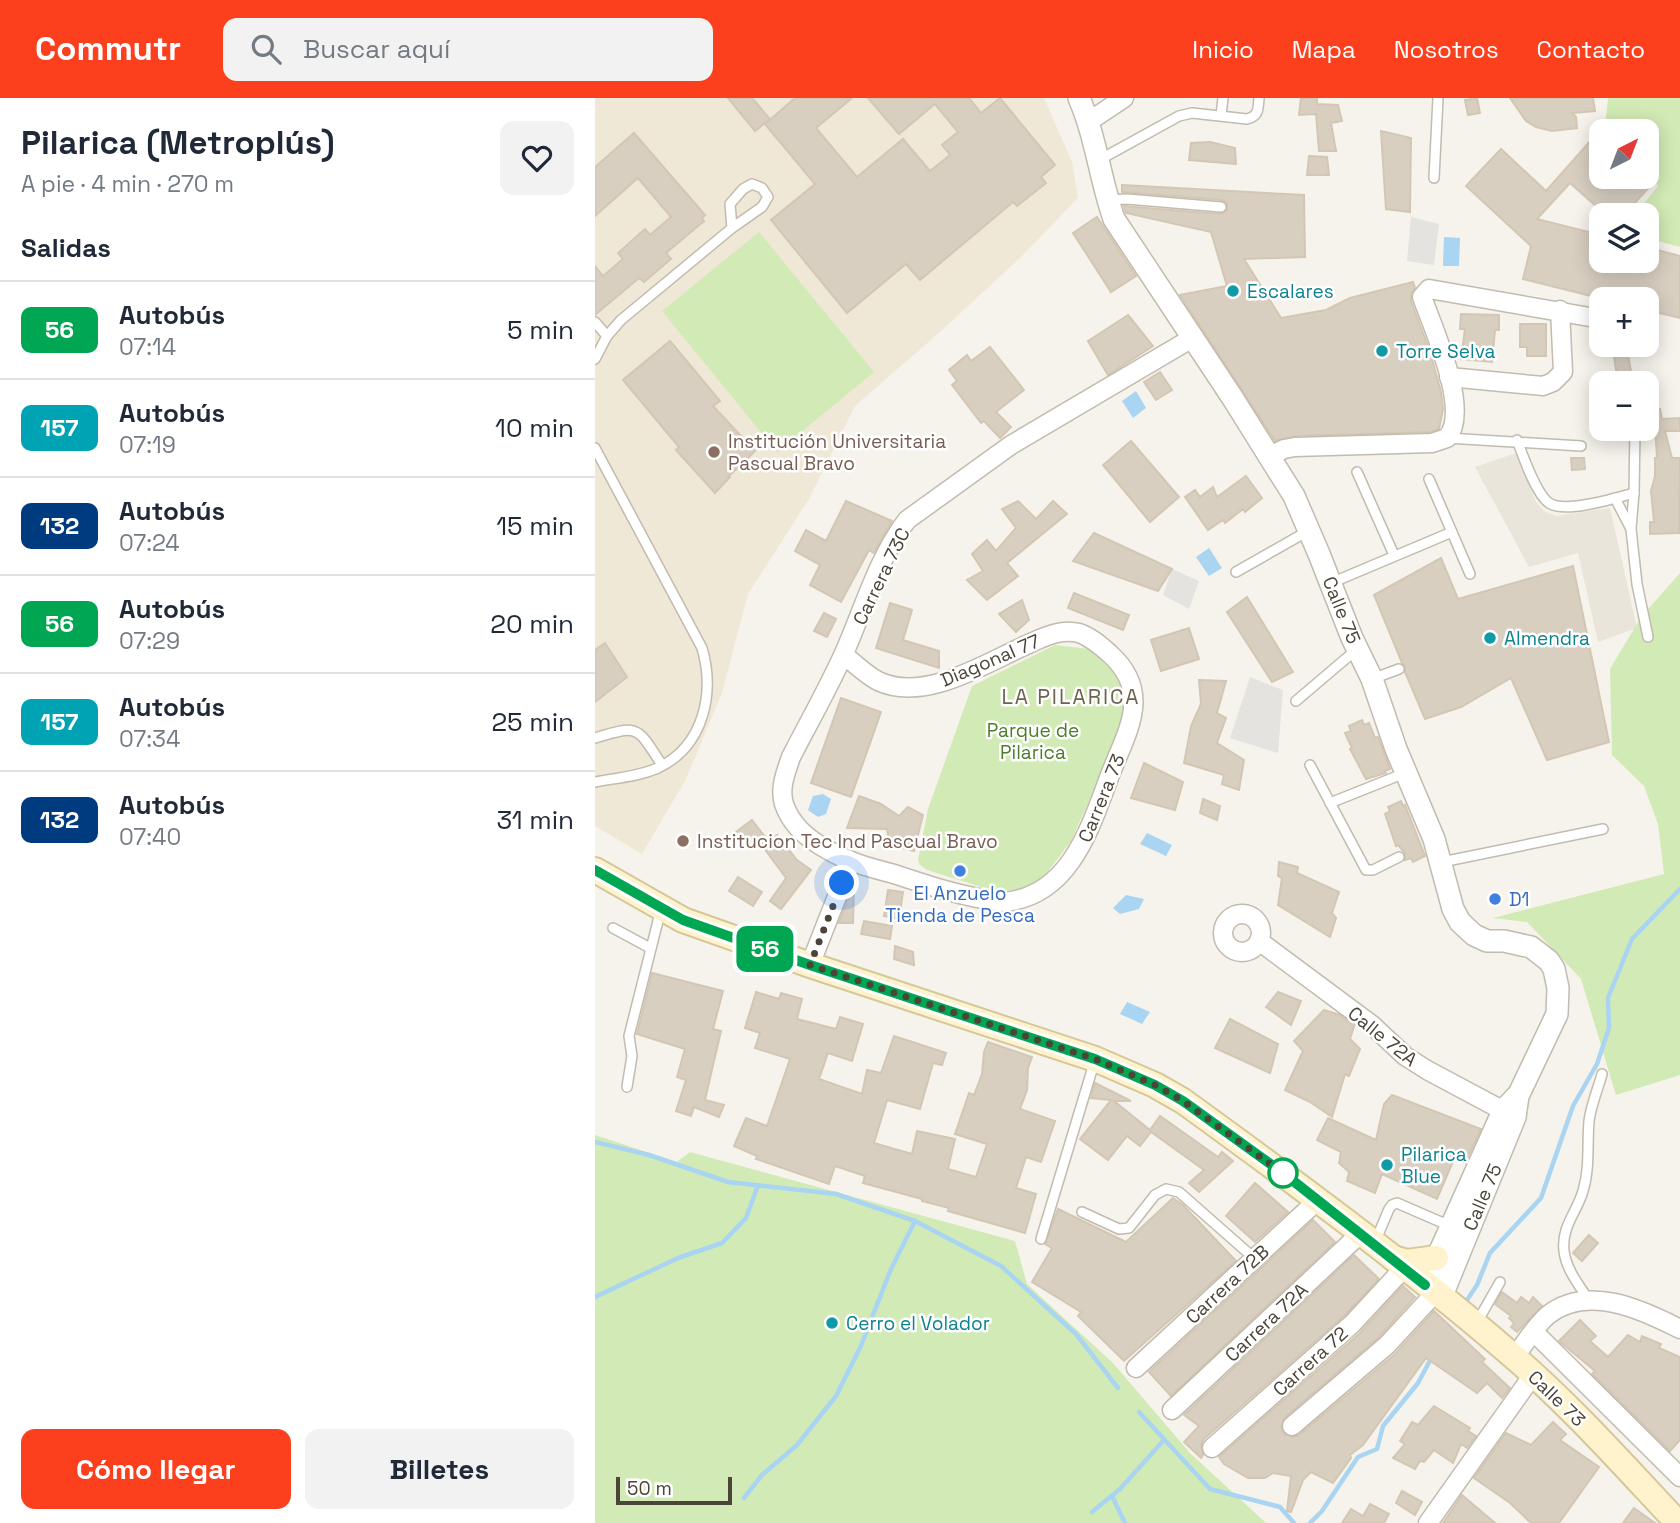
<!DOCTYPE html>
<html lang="es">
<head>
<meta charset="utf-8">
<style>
  :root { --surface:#fff; --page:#f2f2f3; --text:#1f2937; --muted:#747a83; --line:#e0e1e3; --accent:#fc3f1d }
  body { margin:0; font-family:"Space Grotesk",sans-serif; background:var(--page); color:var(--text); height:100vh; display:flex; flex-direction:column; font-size:26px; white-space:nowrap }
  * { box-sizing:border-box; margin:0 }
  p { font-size:23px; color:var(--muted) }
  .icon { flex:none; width:38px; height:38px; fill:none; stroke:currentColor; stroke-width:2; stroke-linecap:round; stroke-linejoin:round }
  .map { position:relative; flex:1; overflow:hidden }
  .side { display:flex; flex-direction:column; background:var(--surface); width:595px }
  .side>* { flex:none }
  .badge { padding:0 14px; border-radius:10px; font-size:24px; line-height:46px }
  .needle { width:46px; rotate:42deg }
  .tools { position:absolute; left:994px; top:21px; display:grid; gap:14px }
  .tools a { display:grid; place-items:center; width:70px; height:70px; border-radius:14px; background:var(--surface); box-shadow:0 4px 18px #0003; font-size:35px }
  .scale { position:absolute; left:21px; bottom:18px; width:116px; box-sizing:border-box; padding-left:7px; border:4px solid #4b4439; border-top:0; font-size:19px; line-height:24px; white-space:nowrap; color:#4b4439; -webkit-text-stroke:5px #fff; paint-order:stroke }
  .you { position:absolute; width:35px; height:35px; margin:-18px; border:5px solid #fff; border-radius:50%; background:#1a73e8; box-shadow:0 0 0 10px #1a73e833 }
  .map>.badge { position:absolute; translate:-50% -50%; box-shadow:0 0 0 4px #fff }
  h2 { padding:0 21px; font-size:26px; line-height:63px }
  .round { display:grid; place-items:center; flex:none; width:74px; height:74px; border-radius:14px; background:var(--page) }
  .summary { display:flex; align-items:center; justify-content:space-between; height:119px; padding:0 21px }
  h1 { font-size:33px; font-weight:700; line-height:52px }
  .cta { display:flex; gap:14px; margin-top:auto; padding:14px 21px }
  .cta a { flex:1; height:80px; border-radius:14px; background:var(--accent); color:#fff; font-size:28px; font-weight:700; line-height:80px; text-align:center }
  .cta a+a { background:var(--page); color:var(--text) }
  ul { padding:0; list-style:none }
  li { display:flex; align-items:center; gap:21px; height:98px; padding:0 21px; border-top:2px solid var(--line) }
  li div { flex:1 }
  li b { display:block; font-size:26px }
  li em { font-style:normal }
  li .badge { min-width:77px; font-weight:700; text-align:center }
  header { display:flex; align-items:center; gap:42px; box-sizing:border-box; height:98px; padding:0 35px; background:var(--accent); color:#fff }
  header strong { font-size:33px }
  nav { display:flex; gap:38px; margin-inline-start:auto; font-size:24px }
  .search { width:490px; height:63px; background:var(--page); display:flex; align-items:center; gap:18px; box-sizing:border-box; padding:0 24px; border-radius:14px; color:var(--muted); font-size:26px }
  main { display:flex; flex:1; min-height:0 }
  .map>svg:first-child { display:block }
</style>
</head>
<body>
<header>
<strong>Commutr</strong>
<div class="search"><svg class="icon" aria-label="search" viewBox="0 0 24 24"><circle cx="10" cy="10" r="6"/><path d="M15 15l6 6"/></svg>Buscar aquí</div>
<nav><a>Inicio</a><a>Mapa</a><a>Nosotros</a><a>Contacto</a></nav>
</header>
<main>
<section class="side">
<div class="summary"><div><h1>Pilarica (Metroplús)</h1><p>A pie · 4 min · 270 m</p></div><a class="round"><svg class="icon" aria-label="heart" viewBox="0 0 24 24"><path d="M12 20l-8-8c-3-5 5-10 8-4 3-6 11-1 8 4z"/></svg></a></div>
<h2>Salidas</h2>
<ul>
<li><span class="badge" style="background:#00a651;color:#fff">56</span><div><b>Autobús</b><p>07:14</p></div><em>5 min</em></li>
<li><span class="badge" style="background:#00a3b4;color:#fff">157</span><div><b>Autobús</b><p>07:19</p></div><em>10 min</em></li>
<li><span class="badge" style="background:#003b80;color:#fff">132</span><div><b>Autobús</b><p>07:24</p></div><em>15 min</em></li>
<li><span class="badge" style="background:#00a651;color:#fff">56</span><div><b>Autobús</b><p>07:29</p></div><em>20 min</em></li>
<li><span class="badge" style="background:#00a3b4;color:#fff">157</span><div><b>Autobús</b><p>07:34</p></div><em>25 min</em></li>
<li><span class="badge" style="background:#003b80;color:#fff">132</span><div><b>Autobús</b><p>07:40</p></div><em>31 min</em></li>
</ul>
<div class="cta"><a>Cómo llegar</a><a>Billetes</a></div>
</section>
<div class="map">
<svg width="1085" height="1425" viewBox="0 0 1085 1425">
  <rect width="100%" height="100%" fill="#f6f3ec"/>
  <path fill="#eae5da" d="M921 355 941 404 949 413 961 418 1015 410 1042 530 1003 544 983 455 934 469 880 369Z"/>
  <path fill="#efe8d6" d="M0 0H449L477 64 483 100 425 160 345 234 260 308 214 401 153 496 127 595 90 683 47 756 0 728Z"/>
  <g fill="#d2eab5">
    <path d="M1013 0H1085V149L1052 140V117H1040L1063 88 1052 75V33H1014L1010 29Z"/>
    <path d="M164 134 279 274 182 354 67 213Z"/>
    <path d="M1085 475V977L1021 997 986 881 932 824 898 820 1069 776 1063 726 1049 688 1017 657 1015 571 1046 519Z"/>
    <path d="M460 547 494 551 523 578 531 602 529 625 476 743 445 784 424 792 399 793 332 772 325 767 323 762 333 711 377 588Z"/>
    <path d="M0 1037 82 1064 95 1054 420 1143 432 1186 518 1265 595 1355 671 1425H0Z"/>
  </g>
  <g fill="#e5e3e0">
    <path d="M816 119 844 126 839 167 812 163Z"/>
    <path d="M577 471 604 483 594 511 568 497Z"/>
    <path d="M655 579 688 592 683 655 635 640Z"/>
  </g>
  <g fill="#a9d4f2">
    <path d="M849 139 865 140 864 168H848Z"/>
    <path d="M541 293 551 310 538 320 527 303Z"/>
    <path d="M614 450 627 470 614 478 601 459Z"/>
    <path d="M228 696 236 701 231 716 223 719 213 712 218 698Z"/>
    <path d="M552 735 577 747 571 758 545 746Z"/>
    <path d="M531 797 549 801 544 811 525 816 518 810Z"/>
    <path d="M532 904 555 914 547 926 525 916Z"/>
  </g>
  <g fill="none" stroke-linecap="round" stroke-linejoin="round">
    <g stroke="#a9d4f2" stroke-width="4.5">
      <path d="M0 1044 54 1057 133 1084 241 1096 320 1123 406 1168 481 1236 523 1290"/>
      <path d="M0 1199 83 1160 127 1145 151 1120 163 1087"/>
      <path d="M870 1205 882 1187 895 1155 946 1100 978 1008 1002 966 1014 930 1013 900 1037 841 1085 791"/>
      <path d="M544 1314 615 1391 685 1409 699 1425"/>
      <path d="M517 1398 530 1425"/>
      <path d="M149 1400 167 1377 202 1347 241 1298 265 1250 296 1171 320 1123"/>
      <path d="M497 1414 525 1391 569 1342"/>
      <path d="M715 1425 727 1413 763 1359 782 1351 788 1328 823 1285 838 1257"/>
    </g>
  </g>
  <g fill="#d8cfc1" stroke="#d3c7b4" stroke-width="2">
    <path d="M133 0H157L175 21 160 33Z"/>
    <path d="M200 0H257L221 30 262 79 308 41 335 73 355 57 347 47 363 34 340 6 304 36 273 0H374L386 15 405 0 460 67 446 79 451 85 422 108 418 104 325 182 311 166 252 215 176 122 220 86 170 26Z"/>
    <path d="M706 0H722V6L743 7 747 23 736 25 741 53H724L721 16 704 17Z"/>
    <path d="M882 0 885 15 873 17 870 2Z"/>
    <path d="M915 0H998L1000 13 977 15 981 19 982 30 957 33 941 29 931 23Z"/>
    <path d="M1006 31V79H1048L1057 86 1029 117H1011L975 85 942 121 1006 137V163H1052V149L1085 158V220L1052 212V201H1008L928 181 936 148 871 88 906 51 951 93Z"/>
    <path d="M786 33 816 40 815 114 791 111Z"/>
    <path d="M39 35 110 117 107 120 109 123 71 155 76 161 49 184 44 180 0 217V168L8 178 28 161 23 155 50 131 55 137 76 119 43 80 0 118V69Z"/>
    <path d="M615 44 640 50 641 66 594 62 596 45Z"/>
    <path d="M714 58 732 59 734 77H712Z"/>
    <path d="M527 87 709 97 710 159 649 161 686 220 731 212 755 200 818 184 820 190 816 196V203L835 254 846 294 848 311 844 331 835 334 700 338 680 343 585 197 632 188 616 134 531 115 529 108 625 116 632 112V105L627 102 527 94Z"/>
    <path d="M502 119 541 178 516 194 478 135Z"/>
    <path d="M866 216 904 217V232H900L897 264 866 261 870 231H865Z"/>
    <path d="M533 217 558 248 513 277 493 243Z"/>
    <path d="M925 226H951V258H932V249H925Z"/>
    <path d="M75 243 125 303 118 308 160 353 134 378 135 379 120 395 81 352 84 349 28 282Z"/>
    <path d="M395 249 429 292 401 314 416 329 405 340 389 323 386 325 357 287 362 283 354 272 372 257 376 263Z"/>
    <path d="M1033 256 1038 285H1023L1019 258Z"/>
    <path d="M565 274 577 292 561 302 549 284Z"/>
    <path d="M1065 311 1067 321 1085 320V333H1070L1077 360H1085L1084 435 1055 436V424H1059L1056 393 1060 378V360H1062L1059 312Z"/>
    <path d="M536 343 584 399 555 424 508 367Z"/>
    <path d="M976 360H989L990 371 977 372Z"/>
    <path d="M651 378 667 400 650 414 648 411 630 425 628 422 613 432 590 399 600 392 605 399 618 389 622 399Z"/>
    <path d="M251 403 297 423 279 455 274 452 246 504 215 487 225 467 200 453 211 432 231 443Z"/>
    <path d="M423 403 441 421 458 403 472 416 412 465 423 478 392 502 372 482 388 473 377 456 392 442 401 453 421 430 407 411Z"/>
    <path d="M499 435 577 471 563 493 478 463Z"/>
    <path d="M846 460 863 501 978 468 1014 644 952 662 916 580 866 609 830 621 810 574V568L807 565 779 497Z"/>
    <path d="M479 495 534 517 528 532 473 510Z"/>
    <path d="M652 499 698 574 677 584 632 514Z"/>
    <path d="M427 502 434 522 421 534 404 516Z"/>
    <path d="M295 505 317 512 308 542 344 553V570L281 550Z"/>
    <path d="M229 515 241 521 232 539 219 533Z"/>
    <path d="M594 530 604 561 566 573 556 542Z"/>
    <path d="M10 545 32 579 0 604V552Z"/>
    <path d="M604 582 631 583 622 615 631 620 622 645 649 662 644 692 627 686 629 677 589 665 596 628 606 606Z"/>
    <path d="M246 600 286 614 256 699 216 685Z"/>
    <path d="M767 622 769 627 774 625 780 640 783 639 795 671 790 673 791 675 771 681 755 651 757 650 750 635 756 633 754 628Z"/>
    <path d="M549 665 588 684 580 712 536 700Z"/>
    <path d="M264 698 286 706 304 718 313 709 328 717 319 753 295 747 292 731 252 730Z"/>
    <path d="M608 701 625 708 622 722 605 715Z"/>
    <path d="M806 703 808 708 810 707 830 758 818 764 816 760 810 762V755L803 747 801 748 790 716 795 713 793 709Z"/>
    <path d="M157 722 174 744 182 737 202 762 216 772 186 811 175 803 191 780 168 749 137 737Z"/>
    <path d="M684 764 703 769 702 775 744 794 737 815 741 820 735 839 683 807 687 780 683 778Z"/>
    <path d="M143 779 167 794 158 808 134 793Z"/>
    <path d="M259 788 258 825H244L251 806Z"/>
    <path d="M293 792 308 794 304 821 289 818Z"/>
    <path d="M269 823 297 828 295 841 266 836Z"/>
    <path d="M300 848 318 854 319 867 299 861Z"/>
    <path d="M57 875 128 893 118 931 126 933 110 1002 129 1007 124 1019 99 1009 96 1018 81 1013 91 982 82 979 90 951 42 936Z"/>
    <path d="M161 894 184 901 186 895 207 901 202 921 241 931 245 919 268 926 257 963 233 955 224 981 267 996 272 972 286 975 299 938 351 955 347 967 338 965 325 1011 292 1002 279 1045 317 1056 322 1033 360 1041 353 1071 381 1079 392 1046 360 1036 374 995 379 997 387 976 389 954 393 944 437 959 433 970 432 992 425 1011 460 1023 446 1064 431 1059 421 1090 441 1096 430 1135 353 1113 354 1110 327 1103V1101L268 1085 270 1078 240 1068 234 1086 161 1061 162 1058 139 1048 151 1020 172 1028 195 961 160 950 165 935 150 930Z"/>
    <path d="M683 894 706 903 696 927 671 909Z"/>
    <path d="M729 912 745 917 759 928 755 941 765 951 754 978 750 976 737 1019 715 1004 690 992 708 953 699 943Z"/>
    <path d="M635 921 683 946 675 975 620 950Z"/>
    <path d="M500 985 536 1003H519L555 1032 565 1018 623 1059 627 1054 638 1063 604 1094 594 1085 609 1072 556 1034 545 1048 532 1038 513 1062 485 1041 516 1002 496 1000Z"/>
    <path d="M797 997 886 1031 870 1065 859 1061 842 1101 787 1076 780 1095 752 1083 754 1074 744 1065 746 1054 722 1042 733 1020 781 1042 789 1006Z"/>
    <path d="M660 1085 693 1114 660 1144 631 1118Z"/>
    <path d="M578 1100 588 1107 641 1163 529 1263 483 1218 486 1214 437 1184 457 1150 450 1146 463 1111 531 1144Z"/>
    <path d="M718 1122 740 1144 576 1298 554 1274Z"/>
    <path d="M994 1137 1003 1145 987 1163 978 1155Z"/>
    <path d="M759 1157 784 1181 749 1218 609 1341 606 1347 608 1357 606 1360 589 1344 604 1328 589 1317Z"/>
    <path d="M808 1188 820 1199 784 1239 690 1319 686 1329 689 1336 698 1339 704 1337 800 1256 839 1213 890 1261 887 1264 915 1290 907 1300 892 1285 882 1295 831 1260 768 1347 755 1357 756 1360 738 1385 716 1374 708 1382 696 1414 692 1413 696 1378 678 1375 670 1380H653L629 1366 624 1359 765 1235Z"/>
    <path d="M907 1194 922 1205 926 1199 934 1205 938 1199 947 1208 922 1234 916 1229 919 1225 914 1220 916 1218 900 1206Z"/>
    <path d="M985 1222 1001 1238 995 1243 1013 1259 1033 1237 1045 1244 1047 1238 1066 1246 1064 1250 1085 1259V1342L1075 1353 997 1276 1000 1273 964 1243Z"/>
    <path d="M839 1308 875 1330 873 1333 881 1338 872 1350 866 1346 858 1365 839 1352 829 1364 825 1363 820 1371 798 1360 810 1346 805 1343 817 1324 823 1327Z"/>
    <path d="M958 1324 971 1336 965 1342 1004 1369 964 1425H936L915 1405 879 1380 911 1335 936 1347Z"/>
    <path d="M807 1393 827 1404 820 1417 801 1405Z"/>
    <path d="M867 1397 900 1425H848Z"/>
    <path d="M775 1406 794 1416 789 1425H747L756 1411 768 1418Z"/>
    <path d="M1039 1410 1060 1425H1028Z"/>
  </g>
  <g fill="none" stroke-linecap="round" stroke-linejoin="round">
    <defs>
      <g id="service">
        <path d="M626 17 628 0"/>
        <path d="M504 62 584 18 597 15 652 21C664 18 663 11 664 0"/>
        <path d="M839 80 843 0"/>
        <path d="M514 102 532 101 626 109"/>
        <path d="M0 224 12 238"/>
        <path d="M0 261 12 238 26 222 137 130 167 109 173 99 167 90 157 86 148 91 135 106 137 130"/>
        <path d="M852 340 986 348"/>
        <path d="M922 342C928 358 941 396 954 405 970 416 1021 400 1039 395"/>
        <path d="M0 350 107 550C120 595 109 648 63 670 42 679 21 680 0 684"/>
        <path d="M762 374 799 457"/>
        <path d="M834 381 875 476"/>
        <path d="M1020 400 1036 431 1042 486 1053 539"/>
        <path d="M1036 430 1039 395 1040 331"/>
        <path d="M641 474 713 433"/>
        <path d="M736 485 857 434"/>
        <path d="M777 581 804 571"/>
        <path d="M701 603 761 552"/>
        <path d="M0 640C45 626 42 629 67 667"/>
        <path d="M715 667 771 772H778L804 759"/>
        <path d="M735 705 810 675"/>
        <path d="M847 764 1008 731"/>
        <path d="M18 830 55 850"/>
        <path d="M32 989 37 958 34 938 66 811"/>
        <path d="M487 1114 524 1131 534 1130 560 1097 571 1091 584 1094 660 1161"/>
        <path d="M446 1141 500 962"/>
        <path d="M780 1144 794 1111 797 1107 802 1105 855 1128"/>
        <path d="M993 1201C984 1187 971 1171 969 1153 966 1129 982 1114 988 1093 995 1070 992 1046 994 1023 996 1007 1003 991 1007 976"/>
        <path d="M881 1226 905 1184"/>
      </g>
      <g id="minor">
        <path d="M493 24 529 0"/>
        <path d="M854 279 948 288 958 284 968 274 965 212"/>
        <path d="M675 358 689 351 700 349 837 345 852 340C876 313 838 230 827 199L834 191 1006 221"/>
        <path d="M249 557C259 565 271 577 283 583 331 606 395 562 438 544 453 537 468 531 484 535 496 539 506 548 515 556 558 595 532 633 515 677 495 730 475 798 409 804 371 800 335 788 299 776 276 770 253 764 233 752 214 742 196 727 189 706 184 690 191 674 196 659 214 624 234 589 250 553 269 510 283 460 312 422L416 347 599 239"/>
        <circle cx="647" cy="835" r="19"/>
        <path d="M664 843 777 927 810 958 832 972 920 1019"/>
        <path d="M215 867 256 763"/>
        <path d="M939 1234 1085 1379"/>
        <path d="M919 1259C930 1246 940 1228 953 1217 992 1186 1046 1211 1085 1231"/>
        <path d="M541 1270 723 1102"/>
        <path d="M577 1312 766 1135"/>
        <path d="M697 1328 792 1247 840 1195"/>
        <path d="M617 1350 757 1226 809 1170"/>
        <path d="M833 1425 938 1277"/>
      </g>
      <g id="tertiary">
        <path d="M484 0C501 39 505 81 519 121L637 299 699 398 724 456 757 540 777 581 801 651 839 741 858 811 865 824 879 837 892 843H909L936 849 954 863 959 871 963 890 962 916 923 998 920 1019 846 1200"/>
        <path d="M836 1173 908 1013 921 999"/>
      </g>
      <g id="secondary">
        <path d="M0 772 88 822 215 867 500 961 560 987 588 1003C701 1085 814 1168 919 1259 978 1310 1030 1369 1083 1425"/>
        <path d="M798 1160 812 1164 841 1160"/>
      </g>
    </defs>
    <use href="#service" stroke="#c2bbae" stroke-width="12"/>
    <use href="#minor" stroke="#c2bbae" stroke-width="21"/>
    <use href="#tertiary" stroke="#c2bbae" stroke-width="24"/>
    <use href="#secondary" stroke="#d6c79b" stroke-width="28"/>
    <use href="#service" stroke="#fff" stroke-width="9"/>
    <use href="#minor" stroke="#fff" stroke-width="18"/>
    <use href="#tertiary" stroke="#fff" stroke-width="21"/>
    <use href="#secondary" stroke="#fff3cd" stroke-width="24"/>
  </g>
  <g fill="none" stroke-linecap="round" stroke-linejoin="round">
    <defs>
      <path id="line" d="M0 772 88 822 215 867 500 961 560 987 588 1003 692 1078 830 1187"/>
    </defs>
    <use href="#line" stroke="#fff" stroke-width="16"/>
    <use href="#line" stroke="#00a651" stroke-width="10"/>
    <path stroke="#4b4439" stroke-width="7" stroke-dasharray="0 12.6" d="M247 785 215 867 500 961 560 987 588 1003 692 1078 688 1075"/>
  </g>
  <g fill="#0f9aa8" stroke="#fff" stroke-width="2.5">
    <circle cx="638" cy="193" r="7"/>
    <circle cx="787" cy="253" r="7"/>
    <circle cx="895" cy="540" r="7"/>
    <circle cx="792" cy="1067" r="7"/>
    <circle cx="237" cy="1225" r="7"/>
  </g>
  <g fill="#8d6e63" stroke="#fff" stroke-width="2.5">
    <circle cx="119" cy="354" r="7"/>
    <circle cx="88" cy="743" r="7"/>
  </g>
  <g fill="#3f7fe0" stroke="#fff" stroke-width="2.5">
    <circle cx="365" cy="773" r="7"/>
    <circle cx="900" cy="801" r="7"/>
  </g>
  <circle fill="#fff" stroke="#00a651" stroke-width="3.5" cx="688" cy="1075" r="14"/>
  <g text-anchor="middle" stroke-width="5" stroke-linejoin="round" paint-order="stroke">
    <g font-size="19" fill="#0d838f" stroke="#fff" text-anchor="start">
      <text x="652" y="200">Escalares</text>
      <text x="801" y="260">Torre Selva</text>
      <text x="909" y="547">Almendra</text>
      <text x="806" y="1063">Pilarica<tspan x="806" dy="22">Blue</tspan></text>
      <text x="251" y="1232">Cerro el Volador</text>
    </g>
    <g font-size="19" fill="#785e54" stroke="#fff" text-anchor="start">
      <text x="133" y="350">Institución Universitaria<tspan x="133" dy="22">Pascual Bravo</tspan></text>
      <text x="102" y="750">Institucion Tec Ind Pascual Bravo</text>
    </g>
    <g font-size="19" fill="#4b4439" stroke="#fff">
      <text transform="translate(286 478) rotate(-64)" y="7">Carrera 73C</text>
      <text transform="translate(747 512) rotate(68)" y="7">Calle 75</text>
      <text transform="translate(395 562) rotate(-23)" y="7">Diagonal 77</text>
      <text transform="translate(506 700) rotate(-68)" y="7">Carrera 73</text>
      <text transform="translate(788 938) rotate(39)" y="7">Calle 72A</text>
      <text transform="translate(887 1099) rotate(-67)" y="7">Calle 75</text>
      <text transform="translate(632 1186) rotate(-43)" y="7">Carrera 72B</text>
      <text transform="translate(671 1224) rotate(-43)" y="7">Carrera 72A</text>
      <text transform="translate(715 1263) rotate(-42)" y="7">Carrera 72</text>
      <text transform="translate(962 1300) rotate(44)" y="7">Calle 73</text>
    </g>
    <g font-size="19" fill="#4a7f2a" stroke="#fff">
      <text x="438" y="639">Parque de<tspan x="438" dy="22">Pilarica</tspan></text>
    </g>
    <g font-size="19" fill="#366cbe" stroke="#fff">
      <text x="365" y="802">El Anzuelo<tspan x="365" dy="22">Tienda de Pesca</tspan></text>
      <text x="914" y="808" text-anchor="start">D1</text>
    </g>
    <g font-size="21" letter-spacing="2" fill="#6e6250" stroke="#fff">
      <text x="476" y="606">LA PILARICA</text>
    </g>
  </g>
</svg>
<div class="tools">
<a><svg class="needle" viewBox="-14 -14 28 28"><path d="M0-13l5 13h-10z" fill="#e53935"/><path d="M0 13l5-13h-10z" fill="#747a83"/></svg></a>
<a><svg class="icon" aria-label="layers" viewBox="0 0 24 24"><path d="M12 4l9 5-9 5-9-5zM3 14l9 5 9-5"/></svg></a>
<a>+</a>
<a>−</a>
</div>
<div class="scale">50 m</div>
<div class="you" style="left:247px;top:785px"></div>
<b class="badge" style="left:170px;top:851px;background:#00a651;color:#fff">56</b>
</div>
</main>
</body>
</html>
